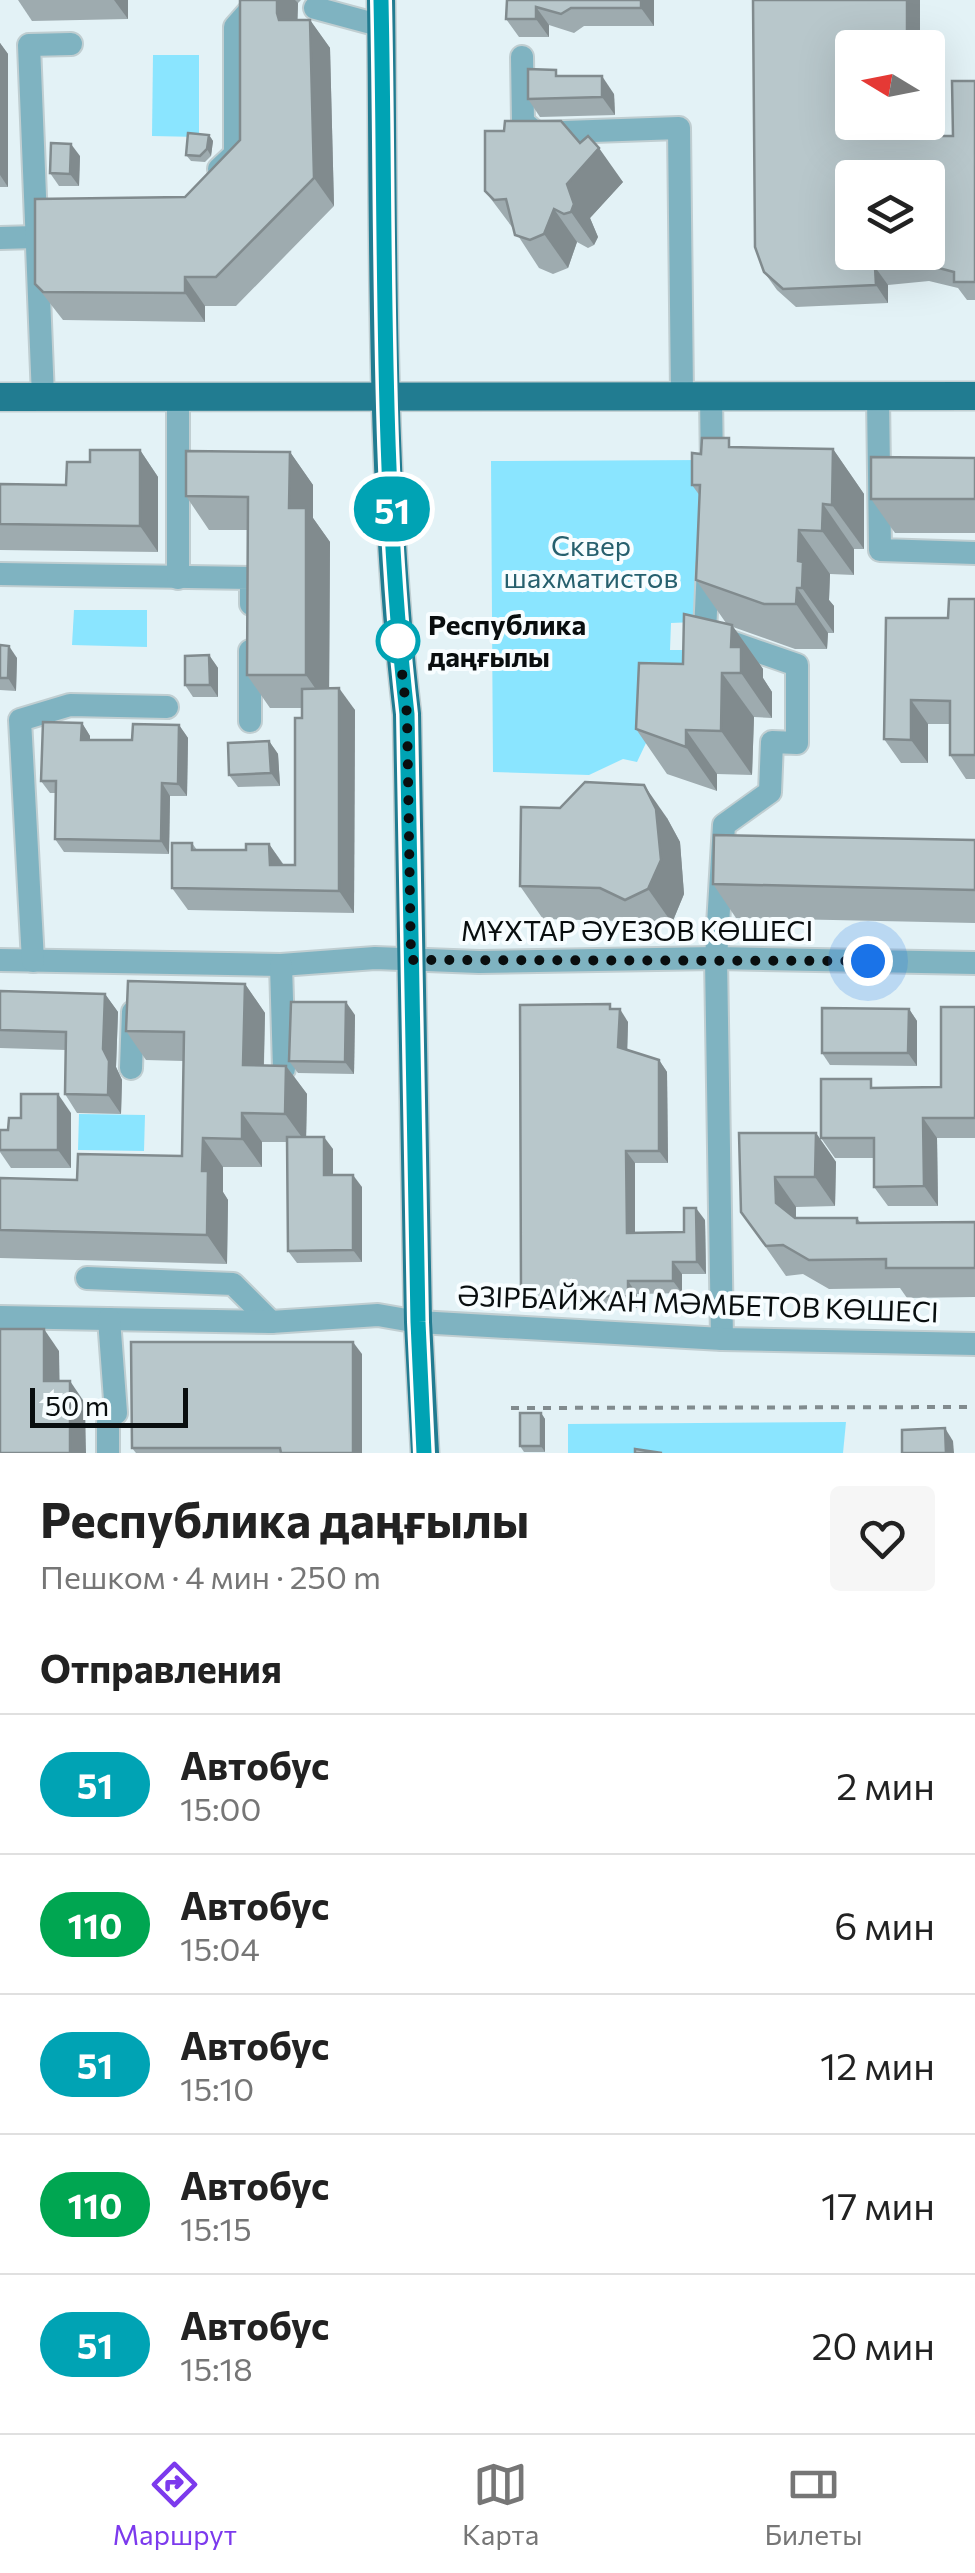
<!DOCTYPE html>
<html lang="ru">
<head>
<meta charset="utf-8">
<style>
  :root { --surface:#fff; --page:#f6f6f6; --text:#222; --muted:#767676; --line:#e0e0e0; --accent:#7c3aed }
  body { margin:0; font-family:Commissioner,sans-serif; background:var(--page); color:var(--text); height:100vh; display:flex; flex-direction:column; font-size:38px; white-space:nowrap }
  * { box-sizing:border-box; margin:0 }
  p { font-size:32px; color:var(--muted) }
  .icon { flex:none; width:55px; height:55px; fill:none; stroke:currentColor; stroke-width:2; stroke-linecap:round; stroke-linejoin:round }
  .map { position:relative; height:1453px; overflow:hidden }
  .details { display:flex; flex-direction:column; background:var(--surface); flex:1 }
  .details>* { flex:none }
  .badge { padding:0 20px; border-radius:32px; font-size:35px; line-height:65px }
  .needle { width:65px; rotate:280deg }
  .fabs { position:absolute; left:835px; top:30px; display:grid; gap:20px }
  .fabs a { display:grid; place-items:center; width:110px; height:110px; border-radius:10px; background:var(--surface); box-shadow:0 10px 40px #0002; font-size:50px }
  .scale { position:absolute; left:30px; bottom:25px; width:158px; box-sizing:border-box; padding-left:10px; border:5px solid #090e0f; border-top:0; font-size:28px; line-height:35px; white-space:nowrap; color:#090e0f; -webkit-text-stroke:8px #f7fdff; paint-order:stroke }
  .you { position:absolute; width:50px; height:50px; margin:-25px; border:8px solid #fff; border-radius:50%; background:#1a73e8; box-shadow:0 0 0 15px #1a73e833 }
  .map>.badge { position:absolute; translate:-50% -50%; box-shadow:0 0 0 5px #fff }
  h2 { padding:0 40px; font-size:38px; line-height:90px }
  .round { display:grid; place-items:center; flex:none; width:105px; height:105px; border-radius:10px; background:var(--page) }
  .overview { display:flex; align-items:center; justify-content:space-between; height:170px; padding:0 40px }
  h1 { font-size:48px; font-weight:700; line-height:75px }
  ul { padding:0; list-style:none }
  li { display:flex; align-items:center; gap:30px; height:140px; padding:0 40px; border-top:2px solid var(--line) }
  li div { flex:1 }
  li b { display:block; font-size:38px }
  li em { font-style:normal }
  li .badge { min-width:110px; font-weight:700; text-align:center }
  .tabs { display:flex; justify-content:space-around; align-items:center; height:140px; border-top:2px solid var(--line); background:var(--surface); font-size:28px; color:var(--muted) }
  .tabs a { display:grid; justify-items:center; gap:5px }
  .tabs .on { color:var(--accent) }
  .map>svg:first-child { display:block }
</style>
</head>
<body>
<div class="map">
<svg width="975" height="1453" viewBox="0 0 975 1453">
  <rect width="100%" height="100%" fill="#e3f2f6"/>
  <g fill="#8ae5ff">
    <path d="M153 55H199V137L152 136Z"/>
    <path d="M704 460 695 622 671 623 670 650H690L637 762 623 759 589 775 493 772 491 461Z"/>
    <path d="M74 610H147V647L72 645Z"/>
    <path d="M79 1114 145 1115 144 1151 78 1150Z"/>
    <path d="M846 1422 843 1453H568V1424Z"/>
  </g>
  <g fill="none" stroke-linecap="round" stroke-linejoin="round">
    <defs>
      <g id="minor">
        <path d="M315 8 382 26"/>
        <path d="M522 57 523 122 536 133 679 128 682 394"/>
        <path d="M219 169 235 154V27L250 10"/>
        <path d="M0 238 36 237"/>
        <path d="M711 395 712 470"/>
        <path d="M878 396 880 550 975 553"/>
        <path d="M43 397 29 45 71 44"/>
        <path d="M708 566 705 633 797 665V743L772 742 770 792 724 825 716 958 722 1339"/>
        <path d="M0 574 251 578V604"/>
        <path d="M178 578V398"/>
        <path d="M250 721V651"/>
        <path d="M0 960 281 965 375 958 479 962 716 958 975 963"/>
        <path d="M33 961 20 720 70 705 167 707"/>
        <path d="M281 965 284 1069"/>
        <path d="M131 1068 133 1012"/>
        <path d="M87 1278 233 1284 271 1322"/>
        <path d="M0 1317 271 1322 378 1315 418 1322 722 1339 975 1344"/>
        <path d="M109 1319 116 1413"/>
        <path d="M108 1423V1453"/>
      </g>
      <g id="major">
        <path d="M381 0C384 237 379 478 407 714L418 1322 425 1453"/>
        <path d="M0 397 975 396"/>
      </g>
    </defs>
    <use href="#minor" stroke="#c0ced1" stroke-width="26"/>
    <use href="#major" stroke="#c0ced1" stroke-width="31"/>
    <path stroke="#818b8e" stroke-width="4" stroke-dasharray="8 8" stroke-linecap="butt" d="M511 1408 975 1407"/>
    <use href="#minor" stroke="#7fb3c1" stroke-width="22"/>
    <use href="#major" stroke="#217c91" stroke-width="28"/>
  </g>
  <g fill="#9eabaf">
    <path d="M18 0H128V19L32 21Z"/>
    <path d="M240 0H301L298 3 297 20H310L330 48 334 206 236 306H205V322L63 320 35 284 185 197 240 140Z"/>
    <path d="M507 0H654V26H584L574 33 549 25V37H519L506 19Z"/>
    <path d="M0 43 8 54V187H0Z"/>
    <path d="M560 76 614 94 615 115 540 117 528 99Z"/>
    <path d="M975 81V300H967L958 288 929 281 888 285V303L796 307 777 290 764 272 919 122V136H953Z"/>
    <path d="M209 135 213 141 211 156 205 162 191 161 186 155Z"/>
    <path d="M580 143 623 182 590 218 598 237 594 245 588 248 577 242 568 268 553 274 539 268 515 231 485 191Z"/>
    <path d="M80 156 79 186H59L50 173Z"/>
    <path d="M735 447 833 449 864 494V549H854V575L830 574 829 600 834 606V633H828L827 649H795L733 627 763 669V678L772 692V718L754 717 752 775 717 774V791L667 774 636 729 683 664 726 623 696 580 700 496 692 485 701 454Z"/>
    <path d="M140 450 158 477V552L0 550V484L66 485 90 462Z"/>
    <path d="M290 452 313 485V518L330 542 329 688 355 710 354 913 188 910 172 888 192 843 197 850H246L269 844 284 865H295L302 708H270L247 675 248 530H209L186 496Z"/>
    <path d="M975 458V533H895L871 499Z"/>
    <path d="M975 599V779H966L950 755V724H928V763H901L884 739 948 618Z"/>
    <path d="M0 645 17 658 16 691 0 690Z"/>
    <path d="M209 655 218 668V697H193L185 685Z"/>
    <path d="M82 723 90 736V740H132L179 725 188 738 187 796H170L169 854 64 852 55 839 56 793H50L41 781Z"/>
    <path d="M269 741 278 754 280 786 238 787 229 775Z"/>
    <path d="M667 818 680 842 684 894 672 923 648 934 624 921 543 919 520 886Z"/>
    <path d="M975 840V923L736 918 713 884Z"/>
    <path d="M245 984 265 1013 264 1065 286 1066 307 1094 306 1137 333 1149V1175L362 1187V1262L297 1263 288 1251 287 1142H262V1167H223V1192L228 1200 227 1264 0 1258V1178L77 1180 182 1156 184 1061 146 1060 126 1031Z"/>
    <path d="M0 991 105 994 118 1012 116 1067 122 1080 121 1114 77 1113 65 1094 66 1050 0 1048Z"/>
    <path d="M975 1007V1138H937L938 1206H888L874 1187V1158H835L821 1138 877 1087H941Z"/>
    <path d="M613 1009 628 1022 627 1050 659 1060 667 1072 668 1163H635V1233L684 1232 705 1220 706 1274H682V1293L637 1294V1308L530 1310 521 1297Z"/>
    <path d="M909 1009 917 1021V1066L830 1065 822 1053Z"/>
    <path d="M355 1015 354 1074 298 1073 289 1061Z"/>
    <path d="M71 1113V1168H11L0 1152V1130H8L21 1118Z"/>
    <path d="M816 1133 836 1162 835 1206 796 1207V1218H857L860 1222H975V1297L907 1298 900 1288 829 1289 803 1274 786 1276 741 1212Z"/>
    <path d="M362 1354V1453H136L132 1448Z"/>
    <path d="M541 1413 545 1419V1452H524L520 1446Z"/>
  </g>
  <g fill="#818b8e">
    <path d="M114 0H128V19Z"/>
    <path d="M277 0H295L298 3 297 42 279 20 277 13Z"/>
    <path d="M641 0H654V26L641 8Z"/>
    <rect x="907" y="0" width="13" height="48"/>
    <path d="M536 7 549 25V37L536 19Z"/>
    <path d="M310 20 330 48 334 206 314 178Z"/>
    <path d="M0 43 8 54V187L0 175Z"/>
    <path d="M602 76 614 94 615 115 602 97Z"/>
    <path d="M906 122H919V154L906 136Z"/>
    <path d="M209 135 213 141 211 156 207 149Z"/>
    <path d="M71 144 80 156 79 186 70 174Z"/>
    <path d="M599 148 623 182 590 218 598 237 594 245 571 212 567 184Z"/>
    <path d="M554 209 577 242 568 268 544 234Z"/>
    <path d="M875 267 888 285V303L876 285Z"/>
    <path d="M185 277 205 306V322L185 293Z"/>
    <path d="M833 449 864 494V549L832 505Z"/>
    <path d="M140 450 158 477V552L140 526Z"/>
    <path d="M290 452 313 485V518L330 542 329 708 306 675 289 508Z"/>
    <path d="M823 504 854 549V575L822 531Z"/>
    <path d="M799 530 830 574 829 600 834 606V633L802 588 798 561Z"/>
    <path d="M797 588 828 633 827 649 796 604Z"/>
    <path d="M732 625 763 669V678L772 692V718L741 673 731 647Z"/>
    <path d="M9 646 17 658 16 691 8 678Z"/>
    <path d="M209 655 218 668V697L210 685Z"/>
    <path d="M722 673 754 717 752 775 721 731Z"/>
    <path d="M339 688 355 710 354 913 339 891Z"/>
    <path d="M911 700 928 724V763L911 740Z"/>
    <path d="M82 723 90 736V752L81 740Z"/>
    <path d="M179 725 188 738 187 796 178 784Z"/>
    <path d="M686 730 717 774V791L686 747Z"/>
    <path d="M269 741 278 754 280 786 271 773Z"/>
    <path d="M162 783 170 796 169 854 161 841Z"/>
    <path d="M644 785 667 818 680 842 684 894 672 923 648 889Z"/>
    <path d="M269 844 284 866 270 865Z"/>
    <path d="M245 984 265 1013 263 1094 243 1065Z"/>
    <path d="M105 994 118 1012 116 1067 122 1080 121 1114 108 1095 103 1049Z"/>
    <path d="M346 1002 355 1015 354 1074 345 1062Z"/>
    <path d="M620 1009 628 1022 627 1060 618 1047Z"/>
    <path d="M909 1009 917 1021V1066L908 1053Z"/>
    <path d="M659 1060 667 1072 668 1163 659 1151Z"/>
    <path d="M286 1066 307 1094 306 1143 285 1114Z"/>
    <path d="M58 1094 71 1113V1168L58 1150Z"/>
    <path d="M242 1113 262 1142V1167L242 1139Z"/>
    <path d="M923 1118 937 1138 938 1206 924 1186Z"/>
    <path d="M816 1133 836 1162 835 1206 815 1177Z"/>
    <path d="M324 1137 333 1149V1188L324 1175Z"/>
    <path d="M203 1138 223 1167V1192L228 1200 227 1264 207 1235 202 1171Z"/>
    <path d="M626 1151 635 1163V1245L627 1233Z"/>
    <path d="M353 1175 362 1187V1262L353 1250Z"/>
    <path d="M775 1177 796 1207V1232L776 1203Z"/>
    <path d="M696 1208 705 1220 706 1274 697 1262Z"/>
    <path d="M673 1262 682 1274V1293L673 1281Z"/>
    <path d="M628 1281 637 1294V1308L628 1296Z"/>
    <path d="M44 1329 59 1351 60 1403 44 1381Z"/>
    <path d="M353 1342 362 1354V1453H353Z"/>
    <path d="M70 1381 85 1403 86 1453H70Z"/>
    <path d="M541 1413 545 1419V1452L541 1446Z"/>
    <path d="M945 1428 953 1441 954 1453H946Z"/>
  </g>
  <g fill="#b8c7cb" stroke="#818b8e" stroke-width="2.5" fill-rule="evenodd">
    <path d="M240 0H277V13L279 20H310L314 178 216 277H185V293L43 292 35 284V199L185 197 240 140Z"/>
    <path d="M507 0H641V8H571L561 14 536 7V19H506Z"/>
    <path d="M753 0H907V48H852V122H906V136H953L952 81H975V282H954V272L916 262 875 267 876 285 783 289 764 272 755 247ZM852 178H928V252H852Z"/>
    <path d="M528 69 556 70V76H602V97L528 99Z"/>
    <path d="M505 121H561L580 143 588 136 599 148 567 184 574 204 571 212 564 214 554 209 544 234 530 240 515 235 506 199 494 200 485 191V131H504Z"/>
    <path d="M188 133 209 135 207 149 200 156 186 155Z"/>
    <path d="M51 143 71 144 70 174 50 173Z"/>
    <path d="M702 438H729V447L833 449 832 505 823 504 822 531 799 530 798 561 803 562 802 588H797L796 604H764L696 580 700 485H692V453L701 454Z"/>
    <path d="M90 450H140V526L0 524V484L66 485 67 462H90Z"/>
    <path d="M186 451 290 452 289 508H306V675H247L248 497 186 496Z"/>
    <path d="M871 457 975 458V499H871Z"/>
    <path d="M949 599H975V755H950V701L911 700V740L884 739 886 618H948Z"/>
    <path d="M684 614 732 625 731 647H741V673H722L721 731 686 730V747L636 729 639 663 683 664Z"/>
    <path d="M0 645 9 646 8 678H0Z"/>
    <path d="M209 655 210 685H185V656Z"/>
    <path d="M339 688V891L172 888V843H192V850H246V844H269L270 865H295V718H302V689Z"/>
    <path d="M43 722 82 723 81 740H132L133 724 179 725 178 784 162 783 161 841 55 839 56 781H41Z"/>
    <path d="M269 741 271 773 229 775 228 743Z"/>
    <path d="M585 782 644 785 656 809 661 860 648 889 625 900 600 888 520 886 521 807 560 808Z"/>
    <path d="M714 835 975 840V890L713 884Z"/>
    <path d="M128 981 245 984 243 1065 286 1066 285 1114 242 1113V1139L203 1138 202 1171H208L207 1235 0 1230V1178L77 1180 78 1154 182 1156 184 1032 126 1031Z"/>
    <path d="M0 991 105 994 103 1049 109 1061 108 1095 65 1094 66 1032 0 1030Z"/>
    <path d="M291 1002H346L345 1062 289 1061Z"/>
    <path d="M610 1004V1009H620L618 1047 659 1060V1151H626L627 1233 684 1232V1208H696L697 1262H673V1281H628V1296L521 1297 520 1005Z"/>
    <path d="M941 1007H975V1118H923L924 1186 874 1187V1138H821V1079H871V1088L941 1087Z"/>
    <path d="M822 1008 909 1009 908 1053H822Z"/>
    <path d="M21 1094H58V1150H0V1130H8L9 1118H21Z"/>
    <path d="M739 1133H816L815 1177H775L776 1203 795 1218H857V1223L975 1222V1268H886V1259L809 1260 783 1245 766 1246 741 1212Z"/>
    <path d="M287 1137H324V1175H353V1250L288 1251Z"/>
    <path d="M0 1329H44V1381H70V1453H0Z"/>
    <path d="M131 1342H353V1453H281L280 1448H132Z"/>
    <rect x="520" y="1413" width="21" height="33"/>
    <path d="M945 1428 946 1453H902V1430Z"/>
    <path d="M635 1449 662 1453H635Z"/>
  </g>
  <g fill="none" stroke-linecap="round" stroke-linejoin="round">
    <defs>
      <path id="line" d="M381 0C386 238 380 478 407 714L418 1322 424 1453"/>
    </defs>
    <use href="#line" stroke="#fff" stroke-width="22"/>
    <use href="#line" stroke="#00a3b4" stroke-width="15"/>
    <path stroke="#090e0f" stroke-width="10" stroke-dasharray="0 18" d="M398 641 397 631 407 714 411 960 868 961"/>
  </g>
  <circle fill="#fff" stroke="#00a3b4" stroke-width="5" cx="398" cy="641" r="20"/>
  <g text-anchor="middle" stroke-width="8" stroke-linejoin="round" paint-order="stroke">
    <g font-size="28" fill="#27606e" stroke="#f7fdff">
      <text x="591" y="556">Сквер<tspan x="591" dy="32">шахматистов</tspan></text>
    </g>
    <g font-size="28" font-weight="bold" fill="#090e0f" stroke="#f7fdff" text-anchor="start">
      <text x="428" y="635">Республика<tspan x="428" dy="32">даңғылы</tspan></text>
    </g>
    <g font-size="28" fill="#090e0f" stroke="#f7fdff">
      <text x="637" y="941">МҰХТАР ӘУЕЗОВ КӨШЕСІ</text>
      <text transform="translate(698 1304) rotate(2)" y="10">ӘЗІРБАЙЖАН МӘМБЕТОВ КӨШЕСІ</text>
    </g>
  </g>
</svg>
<div class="fabs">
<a><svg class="needle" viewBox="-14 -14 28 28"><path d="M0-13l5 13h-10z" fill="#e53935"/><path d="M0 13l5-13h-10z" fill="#767676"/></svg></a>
<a><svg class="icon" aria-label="layers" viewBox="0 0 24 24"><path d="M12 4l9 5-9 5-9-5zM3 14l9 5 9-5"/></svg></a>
</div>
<div class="scale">50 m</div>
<div class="you" style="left:868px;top:961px"></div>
<b class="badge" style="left:392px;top:509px;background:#00a3b4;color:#fff">51</b>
</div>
<section class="details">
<div class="overview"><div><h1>Республика даңғылы</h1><p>Пешком · 4 мин · 250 m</p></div><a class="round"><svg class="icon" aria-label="heart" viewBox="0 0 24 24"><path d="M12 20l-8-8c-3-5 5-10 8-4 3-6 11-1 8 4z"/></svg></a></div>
<h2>Отправления</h2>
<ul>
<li><span class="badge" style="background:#00a3b4;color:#fff">51</span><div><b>Автобус</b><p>15:00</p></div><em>2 мин</em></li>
<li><span class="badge" style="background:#00a651;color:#fff">110</span><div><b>Автобус</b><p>15:04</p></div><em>6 мин</em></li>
<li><span class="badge" style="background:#00a3b4;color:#fff">51</span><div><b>Автобус</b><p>15:10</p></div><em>12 мин</em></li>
<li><span class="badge" style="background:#00a651;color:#fff">110</span><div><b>Автобус</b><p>15:15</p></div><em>17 мин</em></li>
<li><span class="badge" style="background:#00a3b4;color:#fff">51</span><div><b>Автобус</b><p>15:18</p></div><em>20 мин</em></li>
</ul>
</section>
<nav class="tabs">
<a class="on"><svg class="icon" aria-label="directions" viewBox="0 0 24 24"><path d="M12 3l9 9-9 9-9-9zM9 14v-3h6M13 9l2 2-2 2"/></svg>Маршрут</a>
<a><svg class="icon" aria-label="map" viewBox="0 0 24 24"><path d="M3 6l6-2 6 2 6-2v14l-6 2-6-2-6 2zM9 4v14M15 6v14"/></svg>Карта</a>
<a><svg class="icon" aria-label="tickets" viewBox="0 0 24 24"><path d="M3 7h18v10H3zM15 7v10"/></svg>Билеты</a>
</nav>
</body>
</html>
